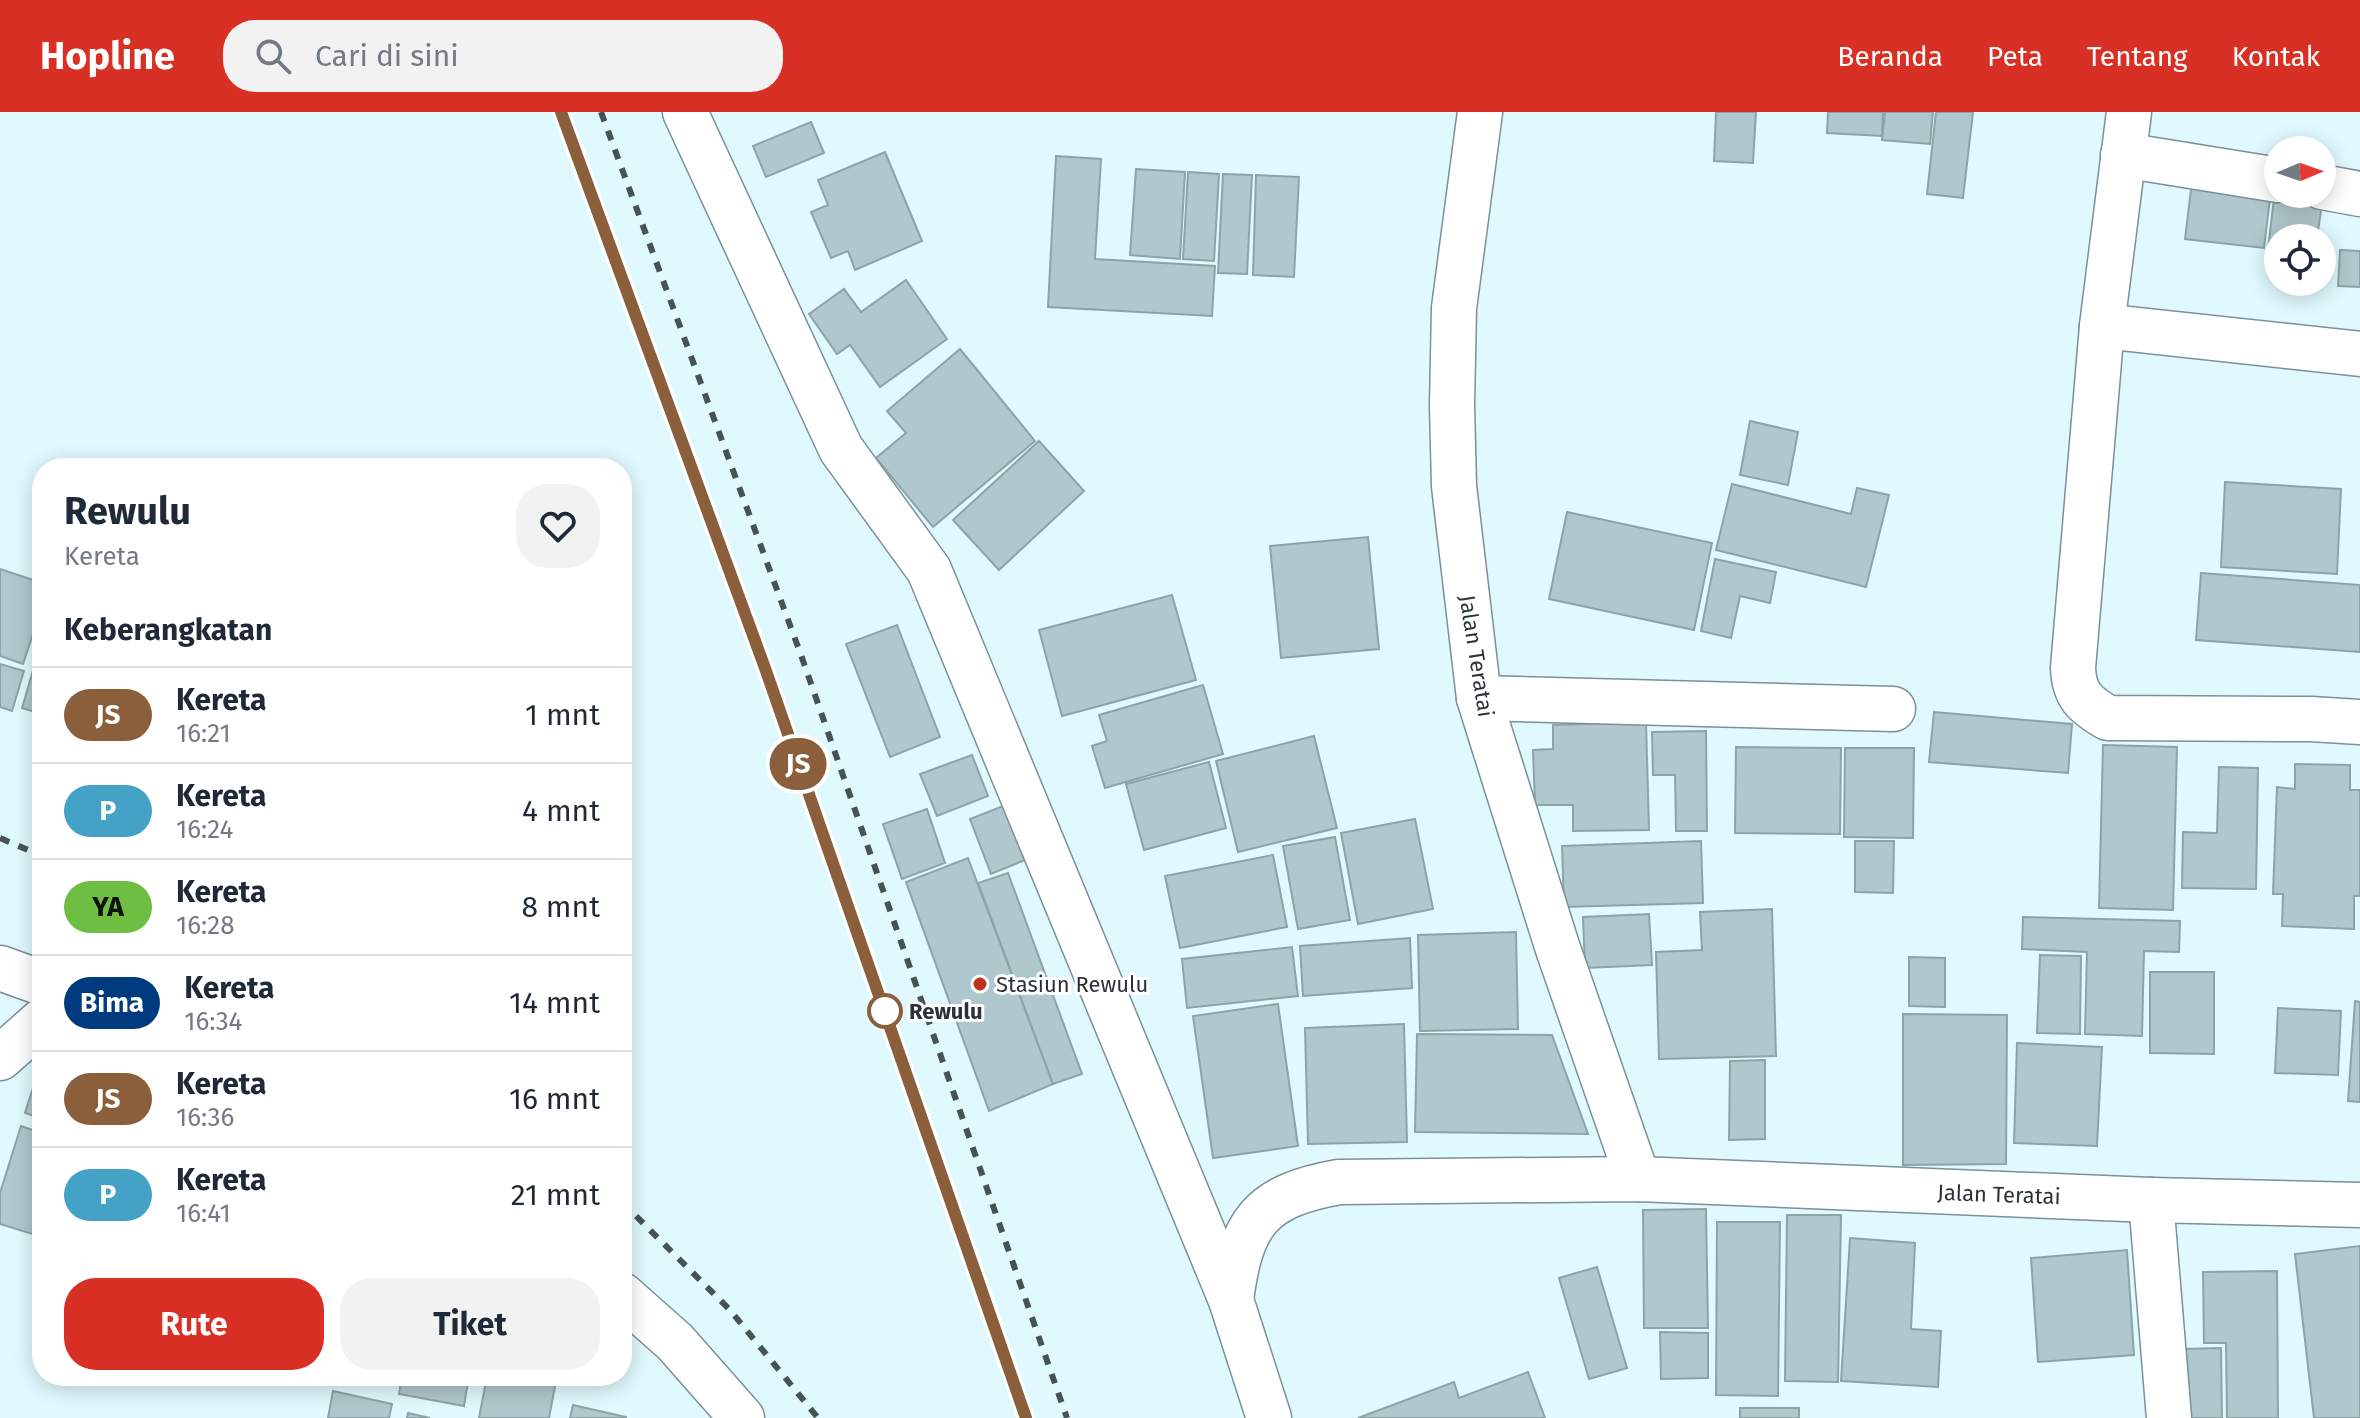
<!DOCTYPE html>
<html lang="id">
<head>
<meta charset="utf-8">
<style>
  :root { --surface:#fff; --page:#f2f2f3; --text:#1f2937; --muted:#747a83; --line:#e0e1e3; --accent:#d93025 }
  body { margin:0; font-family:"Fira Sans",sans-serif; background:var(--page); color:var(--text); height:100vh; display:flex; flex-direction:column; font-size:30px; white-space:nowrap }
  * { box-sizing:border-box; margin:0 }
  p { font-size:26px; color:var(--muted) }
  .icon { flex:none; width:44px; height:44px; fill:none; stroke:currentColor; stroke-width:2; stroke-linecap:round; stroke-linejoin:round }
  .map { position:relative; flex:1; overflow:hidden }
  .details { position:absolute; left:32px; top:346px; width:600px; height:928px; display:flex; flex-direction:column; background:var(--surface); border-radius:32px; box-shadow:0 4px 20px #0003 }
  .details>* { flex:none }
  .badge { padding:0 16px; border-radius:26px; font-size:28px; line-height:52px }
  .needle { width:52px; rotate:88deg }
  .controls { position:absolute; left:2264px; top:24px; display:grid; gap:16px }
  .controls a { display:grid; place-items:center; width:72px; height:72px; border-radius:50%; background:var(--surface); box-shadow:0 4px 20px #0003; font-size:40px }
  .map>.badge { position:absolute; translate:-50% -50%; box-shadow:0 0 0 4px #fff }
  h2 { padding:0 32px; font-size:30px; line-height:72px }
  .round { display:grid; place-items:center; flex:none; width:84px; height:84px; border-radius:32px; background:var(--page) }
  .headline { display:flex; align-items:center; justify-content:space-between; height:136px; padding:0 32px }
  h1 { font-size:38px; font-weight:700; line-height:60px }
  .action { display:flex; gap:16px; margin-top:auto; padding:16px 32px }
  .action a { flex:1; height:92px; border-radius:32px; background:var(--accent); color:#fff; font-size:32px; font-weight:700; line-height:92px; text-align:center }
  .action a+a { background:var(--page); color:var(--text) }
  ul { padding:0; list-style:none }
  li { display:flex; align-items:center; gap:24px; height:96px; padding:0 32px; border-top:2px solid var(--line) }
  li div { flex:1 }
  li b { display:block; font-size:30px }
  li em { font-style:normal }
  li .badge { min-width:88px; font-weight:700; text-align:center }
  header { display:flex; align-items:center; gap:48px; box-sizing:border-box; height:112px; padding:0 40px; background:var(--accent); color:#fff }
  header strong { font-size:38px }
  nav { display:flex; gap:44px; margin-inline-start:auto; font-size:28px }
  .search { width:560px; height:72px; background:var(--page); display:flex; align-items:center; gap:20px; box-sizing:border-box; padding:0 28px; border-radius:32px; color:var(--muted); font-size:30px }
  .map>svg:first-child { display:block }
</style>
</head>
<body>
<header>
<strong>Hopline</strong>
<div class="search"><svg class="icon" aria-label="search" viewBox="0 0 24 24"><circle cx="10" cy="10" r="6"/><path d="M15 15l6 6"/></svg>Cari di sini</div>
<nav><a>Beranda</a><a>Peta</a><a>Tentang</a><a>Kontak</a></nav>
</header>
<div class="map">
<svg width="2360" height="1306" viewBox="0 0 2360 1306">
  <rect width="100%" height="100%" fill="#e0f9fe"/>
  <g fill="#b0c7cd" stroke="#8ca3a8" stroke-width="2">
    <path d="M1716 0H1756L1753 51 1714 49Z"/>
    <path d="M1828 0H1883L1882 24 1827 21Z"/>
    <path d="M1885 0H1933L1930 32 1882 28Z"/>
    <path d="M1936 0H1973L1963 86 1927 82Z"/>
    <path d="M811 10 824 41 766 65 753 34Z"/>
    <path d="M885 40 922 129 855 158 848 139 831 146 811 100 828 93 818 68Z"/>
    <path d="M1056 44 1101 47 1095 147 1215 154 1212 204 1048 195Z"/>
    <path d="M1136 57 1185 60 1180 147 1130 143Z"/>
    <path d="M1188 60 1219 62 1214 149 1183 147Z"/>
    <path d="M1223 62 1252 63 1247 162 1218 161Z"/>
    <path d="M1256 63 1299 65 1294 165 1253 163Z"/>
    <path d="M2192 69 2271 78 2264 136 2185 127Z"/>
    <path d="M2275 78 2278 82 2323 85 2317 126H2278V138L2268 137Z"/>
    <path d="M2340 138 2360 139V175L2338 174Z"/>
    <path d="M906 168 947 227 880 275 850 233 837 242 809 202 844 177 861 200Z"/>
    <path d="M960 237 1035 329 933 415 876 346 906 321 887 299Z"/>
    <path d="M1750 309 1798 320 1788 373 1740 363Z"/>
    <path d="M1039 329 1084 379 999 458 953 408Z"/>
    <path d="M2225 370 2341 377 2337 462 2221 455Z"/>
    <path d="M1732 372 1851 402 1857 376 1889 383 1866 475 1716 438Z"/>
    <path d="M1567 400 1712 431 1694 518 1549 487Z"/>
    <path d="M1368 425 1379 537 1281 546 1270 434Z"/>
    <path d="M1715 447 1776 460 1770 491 1740 484 1731 526 1701 519Z"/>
    <path d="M0 457 42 471V495L23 552 0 544Z"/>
    <path d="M2201 461 2360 473V540L2196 528Z"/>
    <path d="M1172 483 1196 568 1062 604 1039 518Z"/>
    <path d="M897 513 940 625 890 645 846 532Z"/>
    <path d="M42 528V602L22 596Z"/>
    <path d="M0 552 24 559 12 599 0 595Z"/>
    <path d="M1203 573 1223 642 1105 676 1092 634 1107 629 1099 603Z"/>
    <path d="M1934 600 2072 612 2068 661 1929 650Z"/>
    <path d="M1646 610 1649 718 1573 719V693H1535L1533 638 1553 637V613Z"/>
    <path d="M1706 619 1707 719H1676L1675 663H1653L1652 620Z"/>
    <path d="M1314 624 1337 716 1238 740 1216 649Z"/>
    <path d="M2103 633 2177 635 2173 798 2099 796Z"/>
    <path d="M1736 635 1841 636 1840 722 1735 721Z"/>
    <path d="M1845 636H1914L1913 726 1844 725Z"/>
    <path d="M972 643 988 684 937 704 920 662Z"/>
    <path d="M1209 650 1226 716 1144 738 1126 672Z"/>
    <path d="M2295 652 2350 653V678H2360V784H2354V817L2282 814 2283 782H2273L2277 675 2295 677Z"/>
    <path d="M2219 655 2258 656 2256 777 2182 776 2183 720 2217 721Z"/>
    <path d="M1003 694 1025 748 991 762 970 707Z"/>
    <path d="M927 697 945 751 902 767 883 712Z"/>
    <path d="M1415 707 1433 797 1358 812 1341 721Z"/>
    <path d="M1335 725 1350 808 1298 817 1283 734Z"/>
    <path d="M1701 729 1703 791 1564 795 1562 734Z"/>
    <path d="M1855 729H1894L1893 781 1855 780Z"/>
    <path d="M1273 743 1287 815 1180 836 1165 764Z"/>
    <path d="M968 746 1053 972 989 999 906 770Z"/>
    <path d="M1008 761 1082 962 1053 972 978 771Z"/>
    <path d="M1772 797 1776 944 1659 947 1656 840 1702 838 1700 800Z"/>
    <path d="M1649 802 1652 853 1585 856 1583 805Z"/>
    <path d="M2023 805 2180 809 2179 840 2144 839 2142 924 2085 922 2087 840 2022 837Z"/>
    <path d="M1516 820 1518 917 1420 919 1418 823Z"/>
    <path d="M1410 826 1412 876 1303 884 1300 834Z"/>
    <path d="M1292 835 1298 884 1187 896 1182 847Z"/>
    <path d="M2040 843 2081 844 2080 922 2037 921Z"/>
    <path d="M1909 845 1945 846V895L1909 894Z"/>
    <path d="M2150 860H2214V942L2150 941Z"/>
    <path d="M2355 889 2360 890V990L2348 989Z"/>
    <path d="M1278 892 1298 1034 1213 1046 1193 904Z"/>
    <path d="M2278 896 2341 899 2338 963 2275 961Z"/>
    <path d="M1903 902 2007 903 2006 1052 1903 1053Z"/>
    <path d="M1404 912 1407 1030 1308 1032 1305 916Z"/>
    <path d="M1417 922 1552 923 1588 1022 1415 1020Z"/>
    <path d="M2017 931 2102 935 2097 1034 2014 1031Z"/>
    <path d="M42 948V1007L25 1001Z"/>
    <path d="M1765 948V1027L1729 1028 1730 949Z"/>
    <path d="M21 1014 42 1021V1125L0 1112V1081Z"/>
    <path d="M1706 1097 1708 1216H1644L1643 1098Z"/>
    <path d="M1787 1103H1841L1838 1270 1785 1269Z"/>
    <path d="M1717 1110H1780L1778 1284 1716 1283Z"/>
    <path d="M1850 1126 1915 1131 1911 1217 1941 1219 1938 1275 1841 1269Z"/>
    <path d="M2360 1134V1306H2314L2295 1142Z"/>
    <path d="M2127 1138 2134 1243 2038 1250 2031 1146Z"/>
    <path d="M1597 1155 1627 1256 1589 1267 1559 1166Z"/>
    <path d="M2277 1159 2278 1306H2227L2226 1231H2204L2203 1160Z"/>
    <path d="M1660 1220 1708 1221V1266L1661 1267Z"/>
    <path d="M2221 1236 2222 1306H2183L2182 1237Z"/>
    <path d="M1528 1260 1545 1306H1358L1454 1270 1459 1286Z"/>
    <path d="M402 1264H469L464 1294 399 1282Z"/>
    <path d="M487 1264H557L549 1306H479Z"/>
    <path d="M333 1279 392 1292 389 1306H328Z"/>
    <path d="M573 1293 626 1305V1306H570Z"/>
    <rect x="1740" y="1296" width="59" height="10"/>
    <path d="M408 1301 430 1306H407Z"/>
  </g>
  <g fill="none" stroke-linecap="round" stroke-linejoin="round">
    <defs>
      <g id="street">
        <path d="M685 0 841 337 929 458 1231 1188 1269 1306"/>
        <path d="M1480 0 1454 196 1452 293 1454 374 1479 586 1557 834 1638 1067"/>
        <path d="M2129 0 2102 214 2073 556C2074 583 2085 593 2108 606L2311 607 2360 610"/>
        <path d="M2123 43 2278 68"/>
        <path d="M2322 75 2360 82"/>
        <path d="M2102 214 2360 242"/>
        <path d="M1479 586 1893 597"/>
        <path d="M0 856 42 871"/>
        <path d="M0 946 42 909"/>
        <path d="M2151 1088 2169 1306"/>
        <path d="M622 1183 675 1230 742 1306"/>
        <path d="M1231 1188C1241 1110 1260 1084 1339 1070L1638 1067 2151 1088 2360 1093"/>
      </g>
    </defs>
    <use href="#street" stroke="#7a9196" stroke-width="47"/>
    <use href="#street" stroke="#fff" stroke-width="44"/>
    <g stroke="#465254" stroke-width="6" stroke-dasharray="10 10" stroke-linecap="butt">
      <path d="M561 0 765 556 1026 1306"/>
      <path d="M601 0 801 543 1067 1306"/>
      <path d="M0 726 42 744"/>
      <path d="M622 1090 730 1198 818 1306"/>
    </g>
  </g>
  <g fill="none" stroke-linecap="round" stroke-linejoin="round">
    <defs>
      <path id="line" d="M561 0 765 556 1026 1306"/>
    </defs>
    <use href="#line" stroke="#fff" stroke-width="18"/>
    <use href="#line" stroke="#8b5e3c" stroke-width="12"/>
  </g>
  <circle fill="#be3319" stroke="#fff" stroke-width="3" cx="980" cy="872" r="8"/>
  <circle fill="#fff" stroke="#8b5e3c" stroke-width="4" cx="885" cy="899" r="16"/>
  <g text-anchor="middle" stroke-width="6" stroke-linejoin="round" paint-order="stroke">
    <g font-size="22" fill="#2a3335" stroke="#fff">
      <text transform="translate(1477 544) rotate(81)" y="8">Jalan Teratai</text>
      <text transform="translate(1999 1082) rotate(2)" y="8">Jalan Teratai</text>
    </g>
    <g font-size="22" fill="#2a3335" stroke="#fff" text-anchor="start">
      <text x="996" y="880">Stasiun Rewulu</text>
    </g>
    <g font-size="22" font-weight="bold" fill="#2a3335" stroke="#fff" text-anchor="start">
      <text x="909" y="907">Rewulu</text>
    </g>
  </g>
</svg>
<div class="controls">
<a><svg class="needle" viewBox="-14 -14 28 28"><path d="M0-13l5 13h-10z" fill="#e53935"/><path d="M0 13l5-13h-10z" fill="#747a83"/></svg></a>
<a><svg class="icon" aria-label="locate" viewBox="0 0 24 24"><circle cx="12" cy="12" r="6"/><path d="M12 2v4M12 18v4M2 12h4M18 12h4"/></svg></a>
</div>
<b class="badge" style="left:798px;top:652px;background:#8b5e3c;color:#fff">JS</b>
<section class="details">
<div class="headline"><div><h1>Rewulu</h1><p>Kereta</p></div><a class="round"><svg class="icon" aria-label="heart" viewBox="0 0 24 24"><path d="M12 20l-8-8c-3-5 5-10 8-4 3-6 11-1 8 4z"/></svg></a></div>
<h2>Keberangkatan</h2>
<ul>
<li><span class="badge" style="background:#8b5e3c;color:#fff">JS</span><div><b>Kereta</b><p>16:21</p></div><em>1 mnt</em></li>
<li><span class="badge" style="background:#43a2c5;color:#fff">P</span><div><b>Kereta</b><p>16:24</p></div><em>4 mnt</em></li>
<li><span class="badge" style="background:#6fbe44;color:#111">YA</span><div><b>Kereta</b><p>16:28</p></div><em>8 mnt</em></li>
<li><span class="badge" style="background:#003b80;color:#fff">Bima</span><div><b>Kereta</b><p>16:34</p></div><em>14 mnt</em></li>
<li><span class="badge" style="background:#8b5e3c;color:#fff">JS</span><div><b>Kereta</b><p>16:36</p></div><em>16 mnt</em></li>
<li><span class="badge" style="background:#43a2c5;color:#fff">P</span><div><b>Kereta</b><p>16:41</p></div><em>21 mnt</em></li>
</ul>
<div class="action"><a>Rute</a><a>Tiket</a></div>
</section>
</div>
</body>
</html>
